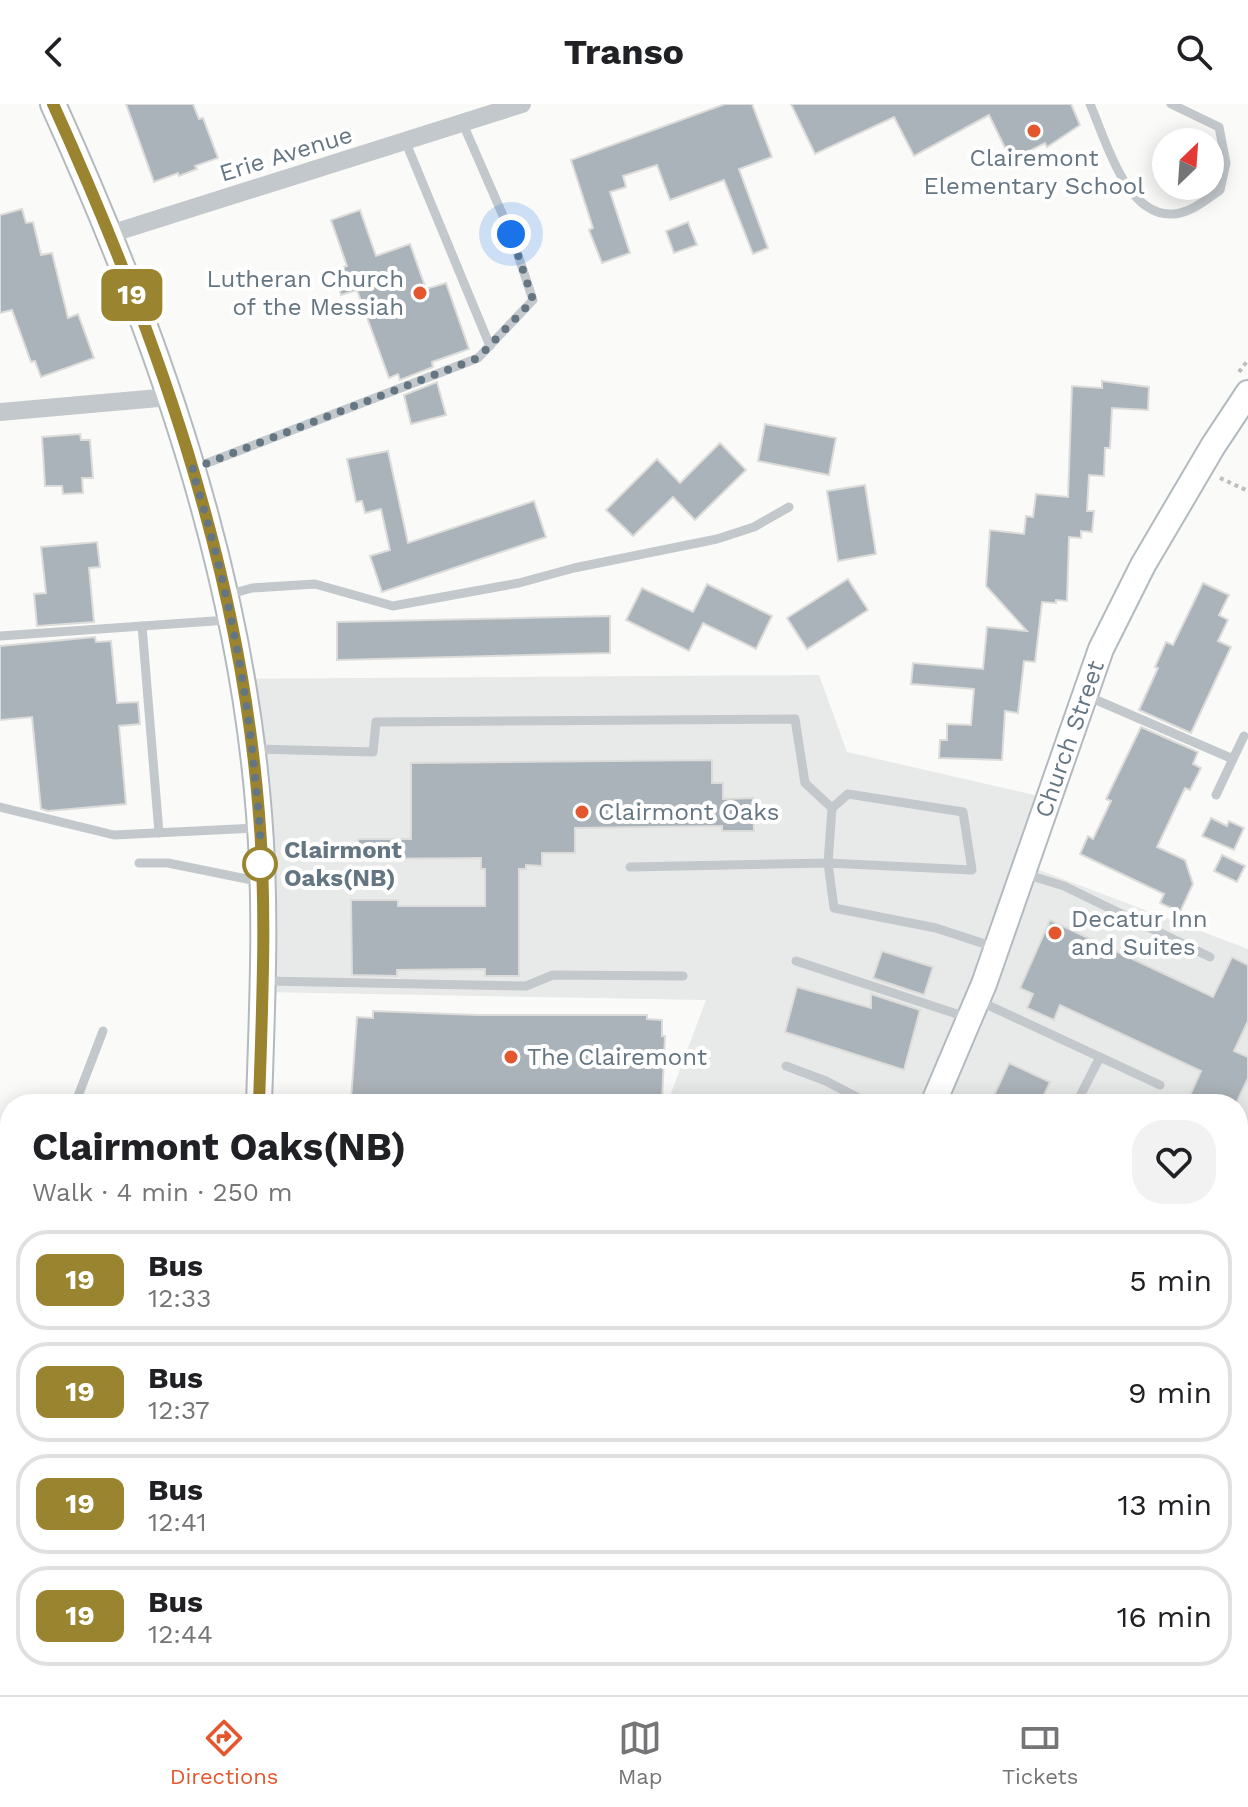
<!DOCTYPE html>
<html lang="en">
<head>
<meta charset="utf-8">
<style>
  :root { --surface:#fff; --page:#f2f2f2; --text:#202124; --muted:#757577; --line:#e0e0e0; --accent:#e4572e }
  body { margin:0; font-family:"Work Sans",sans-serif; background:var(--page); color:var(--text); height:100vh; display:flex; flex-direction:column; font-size:30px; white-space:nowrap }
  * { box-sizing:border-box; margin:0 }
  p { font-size:26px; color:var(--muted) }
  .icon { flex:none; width:44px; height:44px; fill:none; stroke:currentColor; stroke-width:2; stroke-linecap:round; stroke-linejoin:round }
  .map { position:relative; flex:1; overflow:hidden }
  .drawer { position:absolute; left:0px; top:990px; width:1248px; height:602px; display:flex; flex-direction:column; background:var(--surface); border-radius:32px 32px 0 0; box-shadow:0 4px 20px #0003 }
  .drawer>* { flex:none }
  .badge { padding:0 16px; border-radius:12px; font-size:28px; line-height:52px }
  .needle { width:52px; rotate:25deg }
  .fabs { position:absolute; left:1152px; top:24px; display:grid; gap:16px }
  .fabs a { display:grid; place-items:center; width:72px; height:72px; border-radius:50%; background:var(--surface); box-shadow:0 4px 20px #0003; font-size:40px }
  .you { position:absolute; width:40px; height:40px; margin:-20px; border:6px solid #fff; border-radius:50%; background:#1a73e8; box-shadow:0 0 0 12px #1a73e833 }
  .map>.badge { position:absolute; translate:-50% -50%; box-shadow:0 0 0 4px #fff }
  .round { display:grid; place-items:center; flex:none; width:84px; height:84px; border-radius:32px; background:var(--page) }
  .overview { display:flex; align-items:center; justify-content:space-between; height:136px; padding:0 32px }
  h1 { font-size:38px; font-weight:700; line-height:60px }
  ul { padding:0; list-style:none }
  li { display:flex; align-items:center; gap:24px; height:100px; margin:0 16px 12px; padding:0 16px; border:4px solid var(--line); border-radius:32px }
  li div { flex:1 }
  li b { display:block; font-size:30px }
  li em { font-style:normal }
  li .badge { min-width:88px; font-weight:700; text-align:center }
  header { display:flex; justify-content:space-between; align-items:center; height:104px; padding:0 32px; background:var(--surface); font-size:36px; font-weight:700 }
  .menu { display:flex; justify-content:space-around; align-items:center; height:112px; border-top:2px solid var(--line); background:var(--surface); font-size:22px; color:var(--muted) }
  .menu a { display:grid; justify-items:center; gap:4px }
  .menu .current { color:var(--accent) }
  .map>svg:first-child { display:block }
</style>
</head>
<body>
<header><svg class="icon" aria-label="back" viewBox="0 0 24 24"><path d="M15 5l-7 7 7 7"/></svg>Transo<svg class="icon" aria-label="search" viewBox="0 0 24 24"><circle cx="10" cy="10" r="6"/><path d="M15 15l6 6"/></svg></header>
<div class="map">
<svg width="1248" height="1591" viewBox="0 0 1248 1591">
  <rect width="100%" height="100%" fill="#fafaf8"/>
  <g fill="#e8e9e9">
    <path d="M819 571 847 648 1052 695 1034 764 1248 845V1083L1238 1105V1000H667L706 896 260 888 257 821 232 575Z"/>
    <path d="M0 1506 10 1511V1582H1173L1191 1591H0Z"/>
  </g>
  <path fill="#dadfd7" d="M1248 1083V1591H1191L1173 1582H1238V1105Z"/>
  <g fill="#aab3b9" stroke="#dcdcda" stroke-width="2">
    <path d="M126 0H193L199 15 203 14 218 54 195 62 197 65 179 72 178 69 154 78Z"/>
    <path d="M725 0H752L772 53 739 65 768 144 753 150 724 76 670 96 657 61 623 72 626 83 610 88 630 149 602 159 589 126 593 124 571 56Z"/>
    <path d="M791 0H1071L1080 21 1047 43 1045 39 1011 56 989 11 914 52 894 13 815 50Z"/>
    <path d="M22 105 26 119 33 118 41 151 52 149 68 214 78 210 94 254 41 273 35 257 31 258 12 206 0 209V111Z"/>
    <path d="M360 106 376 152 410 140 426 185 446 179 469 245 432 258 433 263 400 276 398 270 389 274 357 186 341 191 333 166 347 162 331 116Z"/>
    <path d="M688 118 697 141 674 149 666 127Z"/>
    <path d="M1102 277 1149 283 1148 306 1112 304 1110 344H1105L1104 372 1089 371 1087 407H1094L1092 428 1081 427V434L1069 433 1067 497 1056 496V499L1042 498 1035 558 1024 557 1018 609 1005 607 1002 656 939 654 940 636H947V620L971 621 974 585 911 580 913 559 983 565 987 523 1027 527 986 482 990 426 1024 430 1026 412 1033 413 1036 390 1068 393 1072 282 1102 284Z"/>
    <path d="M437 278 446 311 411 320 404 291Z"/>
    <path d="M765 320 836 334 829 371 758 357Z"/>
    <path d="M80 330 81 336H90L93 374H82L83 389 63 390 62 382H45L42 333Z"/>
    <path d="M720 339 746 366 695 416 673 393 633 432 606 406 657 355 680 379Z"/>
    <path d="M388 347 408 439 534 397 546 433 382 488 370 452 390 446 381 405 365 409 362 397 356 398 347 355Z"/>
    <path d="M865 381 876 450 838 457 827 387Z"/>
    <path d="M97 438 100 463 89 464 94 518 37 522 34 490 46 489 41 443Z"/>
    <path d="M848 475 868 506 807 545 787 514Z"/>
    <path d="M1203 479 1229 491 1219 511 1228 516 1218 537 1231 543 1191 629 1139 606 1158 564 1155 563 1166 538 1173 541Z"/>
    <path d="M707 480 772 512 756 545 703 519 689 547 626 516 642 484 693 508Z"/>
    <path d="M610 512V549L337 556V518Z"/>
    <path d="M95 533 96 538 111 537 117 599 138 598 140 620 119 622 126 700 48 707 41 705 32 613 0 616V542Z"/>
    <path d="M1141 623 1198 648 1193 660 1201 664 1190 686 1185 684 1157 743 1185 756 1193 780 1180 808 1160 799 1164 790 1080 750 1088 732 1093 735 1111 697 1106 695Z"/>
    <path d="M712 656V679H723V695L753 694 754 727H722V722L575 724V749H542V762L526 761V765H519V872H485V865L397 866V872L352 871 351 796H398V802H485V765H481V754L358 755V735H411V659Z"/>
    <path d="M1211 714 1227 722 1229 717 1244 724 1234 746 1202 732Z"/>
    <path d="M1222 751 1245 762 1237 778 1214 767Z"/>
    <path d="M1050 816 1213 893 1232 853 1248 861V917L1234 947 1248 953V974L1236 1000H1186L1201 967 1060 901 1054 916 1027 904 1033 890 1020 884Z"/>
    <path d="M882 847 933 863 924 891 873 874Z"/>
    <path d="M797 883 871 904V890L920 906 904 966 785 928Z"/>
    <path d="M373 907 477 911H647V915L662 916V932H665L662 996H659V1000H357L358 996H351L357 913 373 914Z"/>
    <path d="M1009 959 1050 978 1040 1000H990Z"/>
  </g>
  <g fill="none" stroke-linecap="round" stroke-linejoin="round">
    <defs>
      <g id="secondary">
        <path d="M53 0C155 225 240 463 259 710 267 806 262 904 259 1000"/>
        <path id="s1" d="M933 1000 984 880 1101 545 1143 461 1213 342 1248 289"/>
        <path d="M0 1507 10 1512"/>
        <path d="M160 1582 179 1591"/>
        <path d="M69 1591 73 1582"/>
        <path d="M640 1591 644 1582"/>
      </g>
    </defs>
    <use href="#secondary" stroke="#b3babf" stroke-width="28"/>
    <g stroke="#bbbfc2" stroke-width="4" stroke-dasharray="4 4" stroke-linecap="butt">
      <path d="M1239 268 1248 256"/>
      <path d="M1220 374 1248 387"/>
      <path d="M0 1467 10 1472"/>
      <path d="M0 1535 10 1541"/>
      <path d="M93 1585 106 1591"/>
      <path d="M611 1591 616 1582"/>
      <path d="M674 1591 678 1582"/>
    </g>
    <g stroke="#c3c8cc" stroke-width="9">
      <path d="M1090 0C1105 34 1125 110 1170 110 1188 111 1206 96 1220 86L1226 59 1219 23 1171 0"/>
      <path d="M406 39 490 242"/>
      <path d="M192 365 478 254 533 196 511 130 463 20"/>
      <path d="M227 491 252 484 315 480 393 502 519 479 574 464 717 435 754 423 789 403"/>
      <path d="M142 522 159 729"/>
      <path d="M0 532 228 516"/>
      <path d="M1087 592 1233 655 1216 691"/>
      <path d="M252 645 373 648 376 618 795 615 805 679 832 704"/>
      <path d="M1233 655 1244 632"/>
      <path d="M0 703 114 731 257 724"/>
      <path d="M139 759H168L262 778"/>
      <path d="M630 763 828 759 972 766 963 708 848 690 832 704 828 759 834 804 936 824 994 843"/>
      <path d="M1025 770 1064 782 1210 853"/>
      <path d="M796 857 966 913"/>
      <path d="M266 877 526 882 553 871 683 872"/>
      <path d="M977 896 1160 981"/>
      <path d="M786 962 826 977 870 1000"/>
      <path d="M75 1000 103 927"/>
      <path d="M1076 1000 1100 953"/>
      <path d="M0 1251 10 1249"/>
      <path d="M1238 1305 1248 1291"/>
      <path d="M1238 1547 1248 1551"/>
      <path d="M285 1582 303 1591"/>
      <path d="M449 1582 451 1591"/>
      <path d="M241 1591 246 1582"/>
      <path d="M366 1591 370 1582"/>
      <path d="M845 1591 849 1582"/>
      <path d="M945 1591 949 1582"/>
    </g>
    <g stroke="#c3c8cc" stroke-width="18">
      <path d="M110 130 522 0"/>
      <path d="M0 308 170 293"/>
      <path d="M1238 1257 1248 1262"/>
    </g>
    <use href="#secondary" stroke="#fff" stroke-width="24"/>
  </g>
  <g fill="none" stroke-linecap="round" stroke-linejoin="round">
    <defs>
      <path id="line" d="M53 0C155 225 240 462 259 710 267 806 262 904 259 1000"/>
    </defs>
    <use href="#line" stroke="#fff" stroke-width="18"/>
    <use href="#line" stroke="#9b842f" stroke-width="12"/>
    <path stroke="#657683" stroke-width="8" stroke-dasharray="0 14.4" d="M260 760C262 730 257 695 254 663 244 562 222 462 192 365L478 254 533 196 511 130"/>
  </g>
  <g fill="#e4572e" stroke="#fff" stroke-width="3">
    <circle cx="1034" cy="27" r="8"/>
    <circle cx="420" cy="189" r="8"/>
    <circle cx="582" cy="708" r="8"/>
    <circle cx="1055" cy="829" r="8"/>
    <circle cx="511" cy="953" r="8"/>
  </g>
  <circle fill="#fff" stroke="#9b842f" stroke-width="4" cx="260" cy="760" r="16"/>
  <g text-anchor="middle" stroke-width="8" stroke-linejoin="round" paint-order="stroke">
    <g font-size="24" fill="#657683" stroke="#fff">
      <text transform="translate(286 50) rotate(-17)" y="8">Erie Avenue</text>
      <text dy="8" stroke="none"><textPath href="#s1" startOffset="390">Church Street</textPath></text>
    </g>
    <g font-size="24" fill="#657683" stroke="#fff" text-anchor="start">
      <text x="1034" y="62" text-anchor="middle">Clairemont<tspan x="1034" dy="28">Elementary School</tspan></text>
      <text x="404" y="183" text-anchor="end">Lutheran Church<tspan x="404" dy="28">of the Messiah</tspan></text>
      <text x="598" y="716">Clairmont Oaks</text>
      <text x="1071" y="823">Decatur Inn<tspan x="1071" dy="28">and Suites</tspan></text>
      <text x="527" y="961">The Clairemont</text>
    </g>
    <g font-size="24" font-weight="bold" fill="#657683" stroke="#fff" text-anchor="start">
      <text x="284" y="754">Clairmont<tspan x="284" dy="28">Oaks(NB)</tspan></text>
    </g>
  </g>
</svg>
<div class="fabs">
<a><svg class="needle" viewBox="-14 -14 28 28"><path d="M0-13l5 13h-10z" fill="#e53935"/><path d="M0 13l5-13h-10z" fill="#757577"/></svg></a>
</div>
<div class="you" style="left:511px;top:130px"></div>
<b class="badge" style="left:132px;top:191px;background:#9b842f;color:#fff">19</b>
<section class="drawer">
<div class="overview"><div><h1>Clairmont Oaks(NB)</h1><p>Walk · 4 min · 250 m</p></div><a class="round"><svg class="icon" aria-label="heart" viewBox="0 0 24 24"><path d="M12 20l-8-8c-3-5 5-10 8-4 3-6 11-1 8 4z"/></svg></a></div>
<ul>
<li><span class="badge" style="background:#9b842f;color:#fff">19</span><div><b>Bus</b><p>12:33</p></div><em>5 min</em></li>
<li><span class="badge" style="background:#9b842f;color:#fff">19</span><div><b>Bus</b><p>12:37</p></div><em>9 min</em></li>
<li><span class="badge" style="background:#9b842f;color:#fff">19</span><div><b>Bus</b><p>12:41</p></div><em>13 min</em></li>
<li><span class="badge" style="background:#9b842f;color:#fff">19</span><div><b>Bus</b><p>12:44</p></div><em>16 min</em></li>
</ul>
</section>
</div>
<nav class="menu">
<a class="current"><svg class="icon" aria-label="directions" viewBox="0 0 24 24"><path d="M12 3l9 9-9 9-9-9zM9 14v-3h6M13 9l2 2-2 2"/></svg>Directions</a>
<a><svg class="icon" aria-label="map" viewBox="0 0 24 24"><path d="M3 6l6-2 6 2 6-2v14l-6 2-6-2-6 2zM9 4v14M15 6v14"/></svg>Map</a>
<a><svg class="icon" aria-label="tickets" viewBox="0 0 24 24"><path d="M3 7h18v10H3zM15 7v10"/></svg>Tickets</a>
</nav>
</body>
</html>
